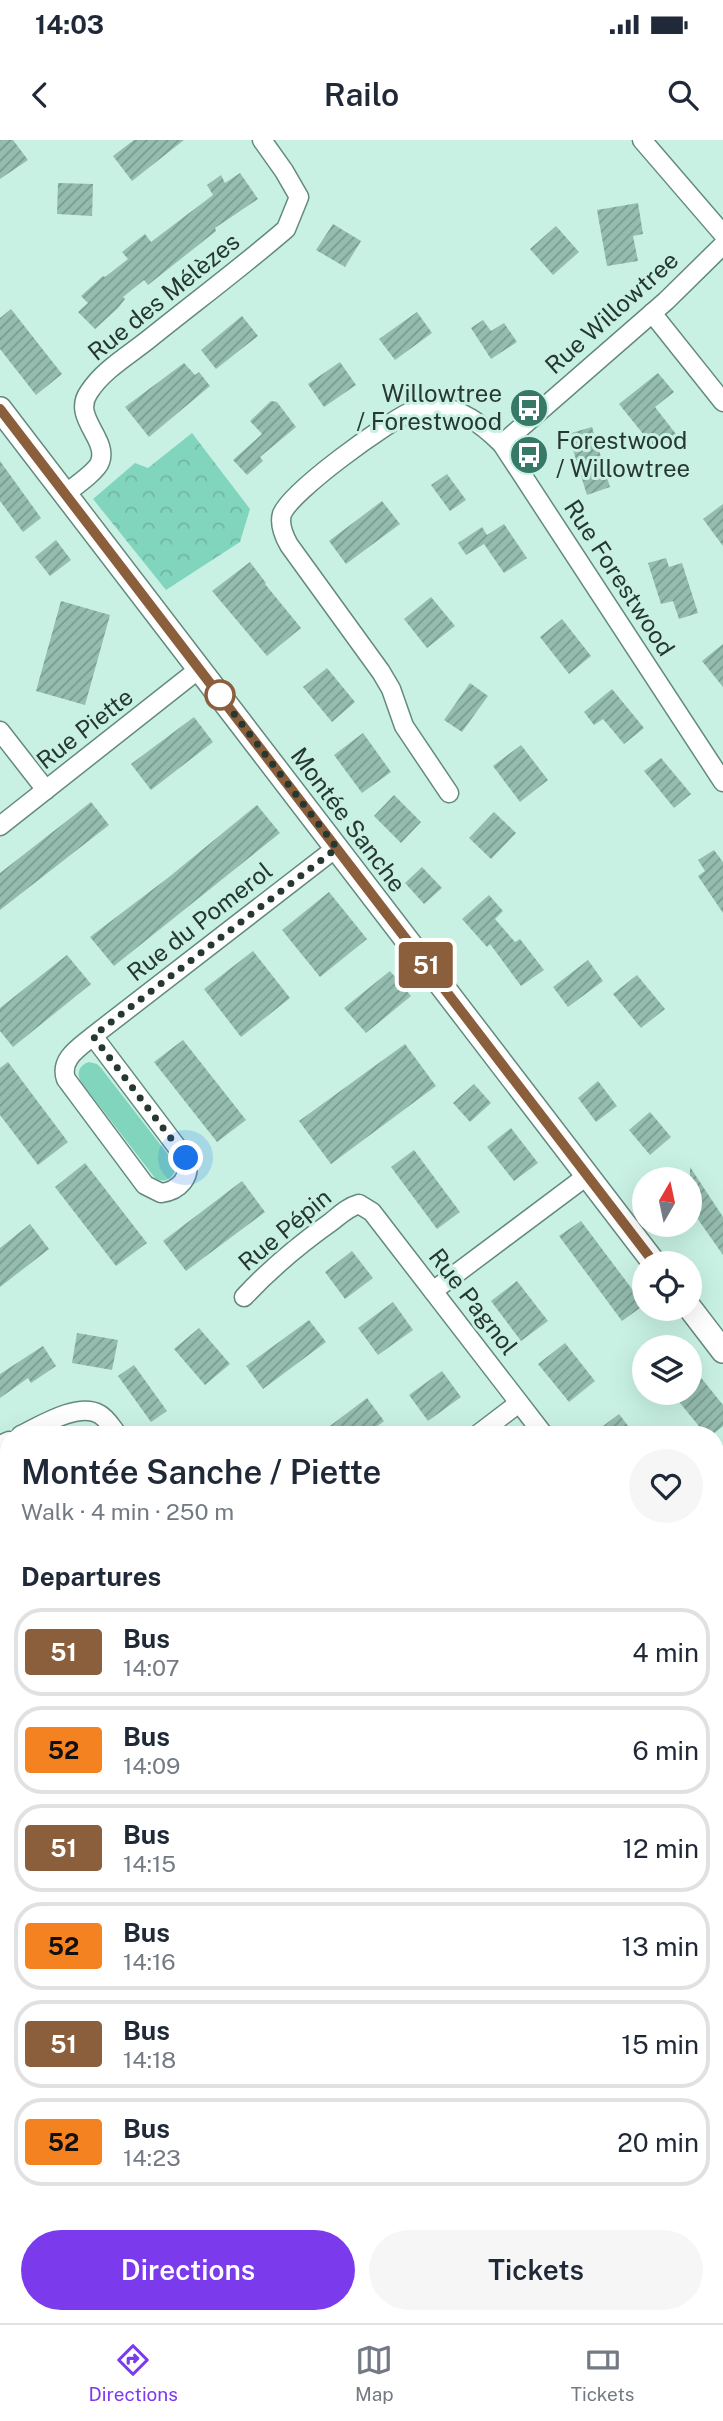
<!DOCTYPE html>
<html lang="en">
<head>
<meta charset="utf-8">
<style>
  :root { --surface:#fff; --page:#f6f6f7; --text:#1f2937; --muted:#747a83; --line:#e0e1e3; --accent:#7c3aed }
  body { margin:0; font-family:"Public Sans",sans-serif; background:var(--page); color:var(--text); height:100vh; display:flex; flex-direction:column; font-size:26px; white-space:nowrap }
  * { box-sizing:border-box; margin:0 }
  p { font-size:23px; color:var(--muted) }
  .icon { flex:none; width:38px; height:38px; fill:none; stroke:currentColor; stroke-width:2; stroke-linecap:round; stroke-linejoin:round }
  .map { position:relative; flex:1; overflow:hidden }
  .side { position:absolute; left:0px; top:1286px; width:724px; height:898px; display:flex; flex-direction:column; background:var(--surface); border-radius:28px 28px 0 0; box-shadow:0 7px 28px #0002 }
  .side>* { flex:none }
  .badge { padding:0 14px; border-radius:5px; font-size:24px; line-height:46px }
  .needle { width:46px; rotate:9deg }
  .fabs { position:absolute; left:632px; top:1027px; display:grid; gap:14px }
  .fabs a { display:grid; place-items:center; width:70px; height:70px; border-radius:50%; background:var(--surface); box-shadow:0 7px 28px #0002; font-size:35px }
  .you { position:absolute; width:35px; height:35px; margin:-18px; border:5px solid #fff; border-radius:50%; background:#1a73e8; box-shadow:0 0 0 10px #1a73e833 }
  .map>.badge { position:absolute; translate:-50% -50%; box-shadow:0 0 0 4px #fff }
  h2 { padding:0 21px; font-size:26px; line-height:63px }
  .round { display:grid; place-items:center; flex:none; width:74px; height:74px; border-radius:37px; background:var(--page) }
  .head { display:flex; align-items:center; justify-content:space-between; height:119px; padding:0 21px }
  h1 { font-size:33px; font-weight:600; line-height:52px }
  .action { display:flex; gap:14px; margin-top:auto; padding:14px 21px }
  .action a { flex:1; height:80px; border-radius:42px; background:var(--accent); color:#fff; font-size:28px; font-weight:600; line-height:80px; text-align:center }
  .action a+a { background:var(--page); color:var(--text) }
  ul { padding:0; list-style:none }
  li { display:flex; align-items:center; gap:21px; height:88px; margin:0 14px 10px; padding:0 7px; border:4px solid var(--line); border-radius:28px }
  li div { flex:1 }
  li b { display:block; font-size:26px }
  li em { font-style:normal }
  li .badge { min-width:77px; font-weight:700; text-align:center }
  .status { display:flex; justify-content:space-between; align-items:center; height:49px; padding:0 35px; background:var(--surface); direction:ltr }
  .status svg { height:19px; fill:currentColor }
  header { display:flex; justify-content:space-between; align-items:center; height:91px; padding:0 21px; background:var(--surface); font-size:32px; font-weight:600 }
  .dock { display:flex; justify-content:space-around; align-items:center; height:98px; border-top:2px solid var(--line); background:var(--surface); font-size:19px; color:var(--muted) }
  .dock a { display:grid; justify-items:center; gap:4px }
  .dock .current { color:var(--accent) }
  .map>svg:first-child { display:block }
</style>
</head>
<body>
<div class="status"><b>14:03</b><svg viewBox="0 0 49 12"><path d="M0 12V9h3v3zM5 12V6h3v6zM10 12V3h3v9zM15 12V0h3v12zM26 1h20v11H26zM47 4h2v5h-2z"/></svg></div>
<header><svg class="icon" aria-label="back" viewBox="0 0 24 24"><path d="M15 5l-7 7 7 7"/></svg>Railo<svg class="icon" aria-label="search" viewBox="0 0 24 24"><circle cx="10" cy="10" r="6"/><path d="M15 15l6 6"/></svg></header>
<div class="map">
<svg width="723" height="2183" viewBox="0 0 723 2183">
  <defs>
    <pattern id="forest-crowns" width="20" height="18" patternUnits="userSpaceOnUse" patternTransform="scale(1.75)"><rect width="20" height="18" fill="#82d5bd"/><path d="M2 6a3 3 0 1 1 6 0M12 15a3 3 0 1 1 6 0" fill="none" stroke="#70b7a3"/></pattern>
    <pattern id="building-hatch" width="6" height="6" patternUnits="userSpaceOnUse" patternTransform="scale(1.75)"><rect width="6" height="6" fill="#94bcaf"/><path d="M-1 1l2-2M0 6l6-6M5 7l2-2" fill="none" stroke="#799a8f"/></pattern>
  </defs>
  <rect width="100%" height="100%" fill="#c8f1e4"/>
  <path fill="#b4e5d7" d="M723 1686V1783L716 1787V1689Z"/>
  <path fill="#82d5bd" d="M89 922 97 924 101 928 173 1021 175 1030C172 1040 163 1043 155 1038L81 942C76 933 79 925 89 922Z"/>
  <path fill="url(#forest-crowns)" d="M192 293 250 369 240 402 166 450 93 359 135 323 148 328Z"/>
  <g fill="url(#building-hatch)">
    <path d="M0 0H13L28 20 0 39Z"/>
    <path d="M134 0H184L132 41 113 16Z"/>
    <path d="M240 33 258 59 215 88 216 91 148 145 144 140 123 157 125 159 118 168 95 189 78 172 88 163 81 156 103 136 105 137 128 119 122 112 145 94 151 102 213 55 207 45 221 35 225 43Z"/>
    <path d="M58 43 93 44 92 76 57 74Z"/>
    <path d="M638 63 643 94 633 96 638 121 607 126 597 70Z"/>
    <path d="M333 84 361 101 345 127 316 110Z"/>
    <path d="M556 86 579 112 553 135 530 109Z"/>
    <path d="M11 169 62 234 36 255 0 209V178Z"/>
    <path d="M417 172 432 193 395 220 379 199Z"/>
    <path d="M242 176 258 196 216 229 201 210Z"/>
    <path d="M483 180 491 191 504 183 517 202 491 219 471 188Z"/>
    <path d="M340 222 356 245 324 267 308 244Z"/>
    <path d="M184 223 195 235 199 232 210 246 149 297 125 267Z"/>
    <path d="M658 233 674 252 655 267 676 294 656 310 619 264Z"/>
    <path d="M271 261 277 262 296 287 260 317 263 321 247 335 233 320 262 294 250 281Z"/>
    <path d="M592 287 610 347 587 355 568 294Z"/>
    <path d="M0 321 41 378 23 392 0 361Z"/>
    <path d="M447 334 466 360 450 371 431 345Z"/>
    <path d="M382 361 400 384 346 424 329 401Z"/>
    <path d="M723 364V406L703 379Z"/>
    <path d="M504 384 527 418 504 433 484 404 466 415 458 403 482 387 487 395Z"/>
    <path d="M56 400 71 420 50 436 35 417Z"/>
    <path d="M666 418 669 427 682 423 698 473 679 479 673 461 661 464 648 423Z"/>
    <path d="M250 422 266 443 265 444 301 488 267 516 212 451Z"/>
    <path d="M431 457 455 486 427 508 404 479Z"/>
    <path d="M61 461 110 475 85 565 36 551Z"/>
    <path d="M562 479 591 516 569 534 540 497Z"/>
    <path d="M723 504V547L702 521Z"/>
    <path d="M327 528 355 562 332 582 303 547Z"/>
    <path d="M470 543 488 556 462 592 444 580Z"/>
    <path d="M612 549 644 588 624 604 603 579 594 585 584 572Z"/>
    <path d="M194 577 213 602 151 650 131 624Z"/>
    <path d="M363 593 391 632 362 653 334 615Z"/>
    <path d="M521 605 548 640 520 662 493 626Z"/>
    <path d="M661 618 691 654 674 668 644 631Z"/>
    <path d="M394 655 421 682 401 703 374 676Z"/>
    <path d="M91 662 109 685 0 770V733Z"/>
    <path d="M257 665 280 693 114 826 90 797 169 737Z"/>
    <path d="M494 672 516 693 491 719 469 698Z"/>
    <path d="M714 710 723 722V773L698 736 705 731 698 720Z"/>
    <path d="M422 727 442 748 424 764 405 743Z"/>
    <path d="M329 752 367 799 320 837 282 790Z"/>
    <path d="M489 755 503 771 495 779 515 802 520 799 544 830 521 846 490 804 487 807 462 779Z"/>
    <path d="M253 811 290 858 241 897 204 849Z"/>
    <path d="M67 815 91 844 13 907 0 891V868Z"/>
    <path d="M588 820 603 841 568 867 553 847Z"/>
    <path d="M390 831 411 856 366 893 344 868Z"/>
    <path d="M637 835 665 869 641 888 613 854Z"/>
    <path d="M183 900 246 980 217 1002 154 922Z"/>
    <path d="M405 904 436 946 331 1024 299 981Z"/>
    <path d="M8 922 68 1002 38 1025 0 975V928Z"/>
    <path d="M598 941 617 966 596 982 578 958Z"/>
    <path d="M474 944 491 963 470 982 453 963Z"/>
    <path d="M650 972 671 997 650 1015 629 990Z"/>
    <path d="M511 988 538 1023 514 1041 487 1007Z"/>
    <path d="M414 1010 460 1072 437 1089 391 1027Z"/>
    <path d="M85 1023 147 1103 116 1126 55 1047Z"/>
    <path d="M690 1027 723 1077V1115L690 1068Z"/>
    <path d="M242 1041 265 1072 186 1131 163 1101Z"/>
    <path d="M581 1081 644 1165 622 1181 559 1096Z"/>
    <path d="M30 1084 49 1109 0 1147V1108Z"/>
    <path d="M352 1111 373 1138 345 1159 325 1132Z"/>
    <path d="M517 1141 548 1181 521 1201 491 1161Z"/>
    <path d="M393 1162 413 1190 378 1215 358 1188Z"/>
    <path d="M309 1180 326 1202 263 1249 246 1226Z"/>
    <path d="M199 1188 230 1224 205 1245 174 1209Z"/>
    <path d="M77 1193 118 1200 112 1230 72 1223Z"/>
    <path d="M565 1203 595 1241 569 1262 538 1224Z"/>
    <path d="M43 1206 56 1226 31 1243 28 1238 0 1258V1234Z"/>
    <path d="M690 1224 723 1265V1286L712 1295H706L672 1253H690Z"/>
    <path d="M134 1225 167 1271 151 1282 118 1236Z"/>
    <path d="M442 1231 461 1257 428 1281 409 1255Z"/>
    <path d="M367 1258 384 1281 366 1295H318Z"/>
    <path d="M619 1274 635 1295H591Z"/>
  </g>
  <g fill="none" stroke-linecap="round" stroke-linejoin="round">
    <defs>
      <g id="service">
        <path d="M716 1696 723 1692"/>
        <path d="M716 1777 723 1773"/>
        <path d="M149 2183 158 2175"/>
      </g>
      <g id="minor">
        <path d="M642 0 723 94"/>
        <path d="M652 173 723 262"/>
        <path d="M502 304 666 161 723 105"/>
        <path d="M65 354C74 347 97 331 100 322 109 299 71 277 89 252 103 230 129 215 149 199 195 162 242 127 286 89L299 57 284 31 262 0"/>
        <path d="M0 591 46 650"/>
        <path d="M449 653 404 586 391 549 381 532 289 405C284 396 279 384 282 374 291 351 387 282 412 271 418 269 426 267 433 267 460 266 484 286 502 304L723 642"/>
        <path d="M0 686 199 529"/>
        <path d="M93 896 186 1019C192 1037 179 1051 161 1053L145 1045 66 939C59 919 80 907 93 896L336 708"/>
        <path d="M433 1151 588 1035"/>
        <path d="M244 1157C270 1129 300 1104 331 1082 340 1075 348 1067 359 1064L372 1072 544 1295"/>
        <path d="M21 1295C40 1286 78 1262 99 1274 107 1278 112 1288 118 1295"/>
        <path d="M477 1295 519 1263"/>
        <path d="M0 1305 9 1301"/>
        <path d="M0 1449 9 1461"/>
        <path d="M716 1522 723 1531"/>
        <path d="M716 1568 723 1562"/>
        <path d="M0 1775 9 1786"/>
        <path d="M0 1866 9 1859"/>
        <path d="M716 2128 723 2140"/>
        <path d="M459 2175 465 2183"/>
      </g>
      <g id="tertiary">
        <path d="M0 269 655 1124"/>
        <path d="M690 1168 723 1211"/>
      </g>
      <g id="secondary">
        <path d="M716 1823 723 1820"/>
        <path d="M86 2183 94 2175"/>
      </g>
    </defs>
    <use href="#service" stroke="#648a7e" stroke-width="12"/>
    <use href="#minor" stroke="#648a7e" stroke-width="21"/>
    <use href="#tertiary" stroke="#648a7e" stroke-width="26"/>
    <use href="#secondary" stroke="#648a7e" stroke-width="30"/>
    <use href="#service" stroke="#fff" stroke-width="9"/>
    <use href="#minor" stroke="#fff" stroke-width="18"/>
    <use href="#tertiary" stroke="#fff" stroke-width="23"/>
    <use href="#secondary" stroke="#fff" stroke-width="26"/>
  </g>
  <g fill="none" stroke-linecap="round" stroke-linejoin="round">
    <defs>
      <path id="line" d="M0 269 655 1124"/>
    </defs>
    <use href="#line" stroke="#fff" stroke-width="16"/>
    <use href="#line" stroke="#8b5e3c" stroke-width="10"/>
    <path stroke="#273732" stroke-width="7" stroke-dasharray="0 12.6" d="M186 1018 93 896 337 708 218 553 220 555"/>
  </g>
  <defs>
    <symbol id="bus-disc" viewBox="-11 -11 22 22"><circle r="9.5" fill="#377867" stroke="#c8f1e4"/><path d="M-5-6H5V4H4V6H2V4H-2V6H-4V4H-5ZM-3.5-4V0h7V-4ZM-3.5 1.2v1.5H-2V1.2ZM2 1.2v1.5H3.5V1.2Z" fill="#fff"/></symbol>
  </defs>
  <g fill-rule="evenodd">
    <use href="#bus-disc" x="507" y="246" width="44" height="44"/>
    <use href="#bus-disc" x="507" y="293" width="44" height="44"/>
  </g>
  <circle fill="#fff" stroke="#8b5e3c" stroke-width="3.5" cx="220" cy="555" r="14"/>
  <g text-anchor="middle" stroke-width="6" stroke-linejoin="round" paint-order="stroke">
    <g font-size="24" fill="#273732" stroke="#c8f1e4">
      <text transform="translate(164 157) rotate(-39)" y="8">Rue des Mélèzes</text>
      <text transform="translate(612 173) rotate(-42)" y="8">Rue Willowtree</text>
      <text transform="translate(619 438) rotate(57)" y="8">Rue Forestwood</text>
      <text transform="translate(85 589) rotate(-38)" y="8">Rue Piette</text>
      <text transform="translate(348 680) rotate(53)" y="8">Montée Sanche</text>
      <text transform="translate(200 782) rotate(-38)" y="8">Rue du Pomerol</text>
      <text transform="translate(285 1090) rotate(-40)" y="8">Rue Pépin</text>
      <text transform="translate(473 1162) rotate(52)" y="8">Rue Pagnol</text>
    </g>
    <g font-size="24" fill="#273732" stroke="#c8f1e4" text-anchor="end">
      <text x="502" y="262">Willowtree<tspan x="502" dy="28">/ Forestwood</tspan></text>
      <text x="556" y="309" text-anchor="start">Forestwood<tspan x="556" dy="28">/ Willowtree</tspan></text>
    </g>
  </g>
</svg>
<div class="fabs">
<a><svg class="needle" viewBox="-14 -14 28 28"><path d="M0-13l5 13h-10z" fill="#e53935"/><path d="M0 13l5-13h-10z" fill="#747a83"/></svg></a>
<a><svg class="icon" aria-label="locate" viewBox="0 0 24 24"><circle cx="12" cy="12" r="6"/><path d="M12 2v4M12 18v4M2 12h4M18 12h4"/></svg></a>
<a><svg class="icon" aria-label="layers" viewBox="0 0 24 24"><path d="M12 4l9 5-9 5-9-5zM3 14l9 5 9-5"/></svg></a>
</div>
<div class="you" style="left:186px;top:1018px"></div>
<b class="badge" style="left:426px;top:825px;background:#8b5e3c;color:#fff">51</b>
<section class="side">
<div class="head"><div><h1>Montée Sanche / Piette</h1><p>Walk · 4 min · 250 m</p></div><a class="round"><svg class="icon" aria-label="heart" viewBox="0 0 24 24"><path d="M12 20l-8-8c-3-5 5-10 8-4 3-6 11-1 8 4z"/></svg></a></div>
<h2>Departures</h2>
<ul>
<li><span class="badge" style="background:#8b5e3c;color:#fff">51</span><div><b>Bus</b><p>14:07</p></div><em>4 min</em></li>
<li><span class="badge" style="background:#f58220;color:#111">52</span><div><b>Bus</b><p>14:09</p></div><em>6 min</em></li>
<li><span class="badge" style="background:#8b5e3c;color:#fff">51</span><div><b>Bus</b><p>14:15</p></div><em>12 min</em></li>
<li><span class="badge" style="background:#f58220;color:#111">52</span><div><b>Bus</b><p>14:16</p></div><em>13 min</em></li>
<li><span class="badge" style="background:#8b5e3c;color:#fff">51</span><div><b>Bus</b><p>14:18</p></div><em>15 min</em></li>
<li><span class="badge" style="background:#f58220;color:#111">52</span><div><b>Bus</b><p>14:23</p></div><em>20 min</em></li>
</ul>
<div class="action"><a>Directions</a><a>Tickets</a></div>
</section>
</div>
<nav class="dock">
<a class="current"><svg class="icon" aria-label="directions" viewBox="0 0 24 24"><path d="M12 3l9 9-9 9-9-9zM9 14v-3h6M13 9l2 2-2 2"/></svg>Directions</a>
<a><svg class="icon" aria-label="map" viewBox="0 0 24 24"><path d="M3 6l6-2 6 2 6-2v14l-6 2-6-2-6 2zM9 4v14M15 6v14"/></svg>Map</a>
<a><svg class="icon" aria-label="tickets" viewBox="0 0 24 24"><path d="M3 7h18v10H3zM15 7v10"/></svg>Tickets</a>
</nav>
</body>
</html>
